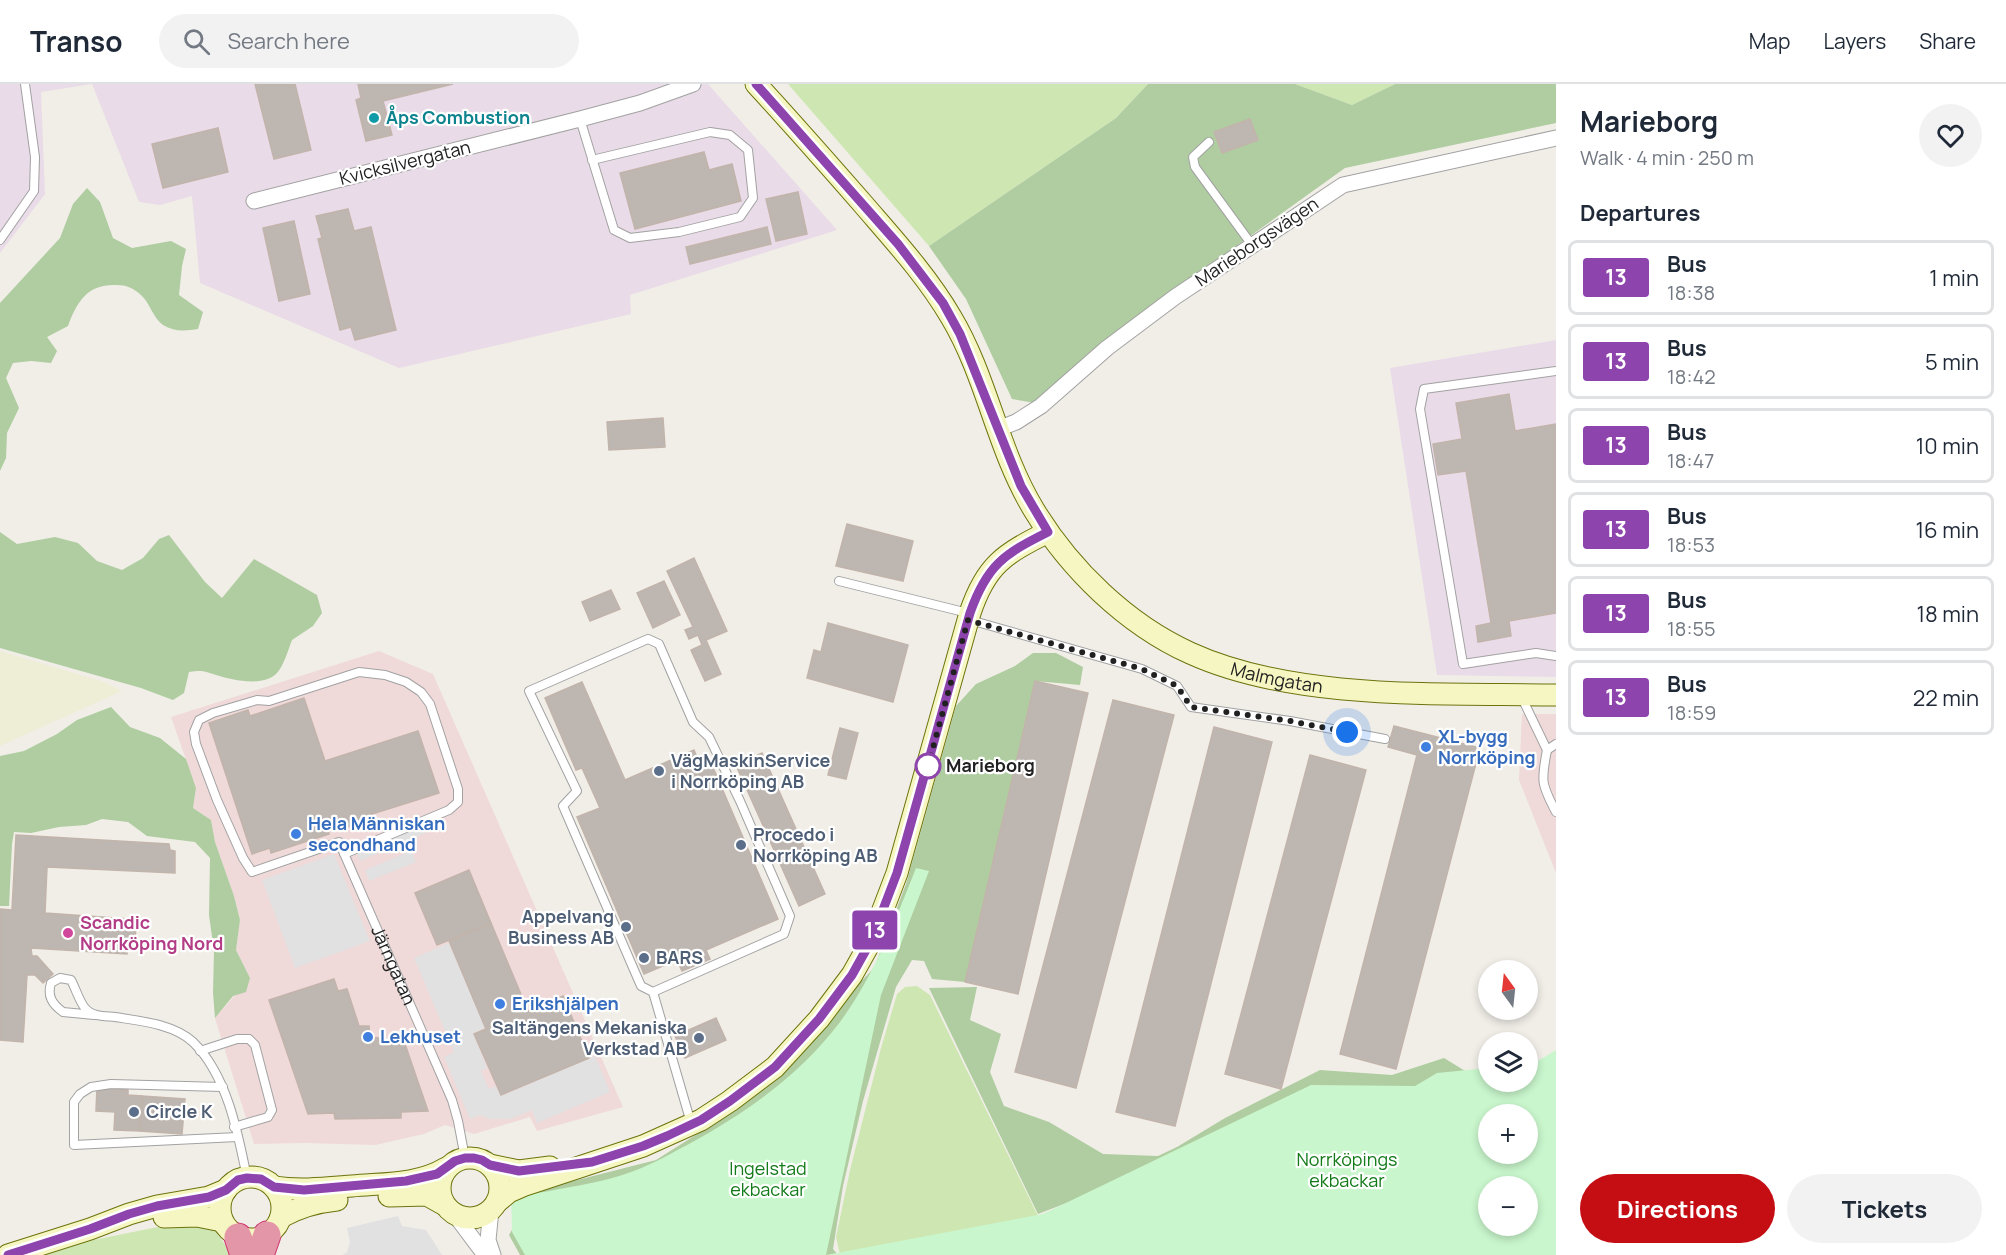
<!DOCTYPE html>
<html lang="en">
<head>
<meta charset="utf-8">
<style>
  :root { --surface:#fff; --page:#f2f2f3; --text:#1f2937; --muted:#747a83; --line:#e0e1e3; --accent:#c40e14 }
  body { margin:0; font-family:Manrope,sans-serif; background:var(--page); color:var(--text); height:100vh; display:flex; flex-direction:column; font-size:22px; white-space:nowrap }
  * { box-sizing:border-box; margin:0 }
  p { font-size:20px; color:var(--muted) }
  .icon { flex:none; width:33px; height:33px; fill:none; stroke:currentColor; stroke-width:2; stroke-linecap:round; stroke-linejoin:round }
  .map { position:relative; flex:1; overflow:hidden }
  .details { display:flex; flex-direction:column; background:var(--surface); width:450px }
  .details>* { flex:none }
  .badge { padding:0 12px; border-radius:4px; font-size:21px; line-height:39px }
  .needle { width:39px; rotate:345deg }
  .buttons { position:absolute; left:1478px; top:876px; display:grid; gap:12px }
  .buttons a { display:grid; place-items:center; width:60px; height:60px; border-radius:50%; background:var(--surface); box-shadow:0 3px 9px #0003; font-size:30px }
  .you { position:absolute; width:30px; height:30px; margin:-15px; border:4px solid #fff; border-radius:50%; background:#1a73e8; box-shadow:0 0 0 9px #1a73e833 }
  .map>.badge { position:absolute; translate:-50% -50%; box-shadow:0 0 0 3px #fff }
  h2 { padding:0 24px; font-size:22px; line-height:54px }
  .round { display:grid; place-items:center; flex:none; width:63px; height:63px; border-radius:32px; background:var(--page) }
  .summary { display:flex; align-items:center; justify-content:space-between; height:102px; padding:0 24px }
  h1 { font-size:28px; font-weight:700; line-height:45px }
  .action { display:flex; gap:12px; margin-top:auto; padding:12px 24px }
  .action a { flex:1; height:69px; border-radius:36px; background:var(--accent); color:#fff; font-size:24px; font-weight:700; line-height:69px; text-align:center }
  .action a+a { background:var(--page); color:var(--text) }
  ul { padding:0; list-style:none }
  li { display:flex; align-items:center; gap:18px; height:75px; margin:0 12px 9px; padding:0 12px; border:3px solid var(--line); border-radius:9px }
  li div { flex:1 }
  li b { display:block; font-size:22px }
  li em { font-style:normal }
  li .badge { min-width:66px; font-weight:700; text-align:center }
  header { display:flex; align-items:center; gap:36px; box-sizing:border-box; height:84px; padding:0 30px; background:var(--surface); border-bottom:2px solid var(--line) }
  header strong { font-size:28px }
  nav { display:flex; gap:33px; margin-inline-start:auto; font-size:21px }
  .search { width:420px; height:54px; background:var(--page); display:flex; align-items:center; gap:15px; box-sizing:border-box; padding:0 21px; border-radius:33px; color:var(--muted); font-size:22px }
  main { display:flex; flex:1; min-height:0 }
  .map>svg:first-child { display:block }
</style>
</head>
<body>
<header>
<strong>Transo</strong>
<div class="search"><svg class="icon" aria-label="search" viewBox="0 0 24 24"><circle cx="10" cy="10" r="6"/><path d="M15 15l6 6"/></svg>Search here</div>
<nav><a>Map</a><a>Layers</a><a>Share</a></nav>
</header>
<main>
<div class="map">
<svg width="1556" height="1171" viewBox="0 0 1556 1171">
  <rect width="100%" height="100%" fill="#f1eee8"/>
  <g fill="#f0d9d9">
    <path d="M379 567 433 590 623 1023 537 1047 530 1033 474 1050 445 1041 424 1050 375 1061 305 1059 254 1060 215 934 250 894 236 866 240 836 234 812 215 758 211 736 193 724 196 704 171 633Z"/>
    <path d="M1522 630H1556V789L1519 696Z"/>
  </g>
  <g fill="#e9dbe7">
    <path d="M0 0H708L837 146 630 211 631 230 399 284 200 199 192 112 160 121 139 118 92 0 41 8 45 110 0 169Z"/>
    <path d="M1556 256V593L1437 591 1390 284Z"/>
  </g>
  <path fill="#edeed5" d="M0 567 104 598 122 607 0 662Z"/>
  <g fill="#cee7b2">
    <path d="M788 0H1148L1116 34 929 162Z"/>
    <path d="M1295 0H1395L1352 21Z"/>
    <path d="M917 902 930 911 1038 1132 1135 1095 1162 1089 1176 1104 1177 1128 1206 1171H840L836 1153 850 1086 881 964 897 910 905 903Z"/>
    <path d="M172 1140 195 1141 214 1145 226 1162 229 1171H42L74 1160Z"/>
  </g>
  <g fill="#afcda0" fill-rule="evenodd">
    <path d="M1148 0H1295L1352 21 1395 0H1556V39L1345 84 1104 257 1035 319 1012 315 966 215 929 162 1116 34Z"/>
    <path d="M87 104 100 118 113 154 132 164 171 157 186 165 182 182 179 211 203 228 198 245C186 247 174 248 163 241 153 234 150 219 141 211 133 204 127 201 116 201 88 200 77 217 68 242L47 253 57 267 51 279 31 277 13 279 6 294 19 324 7 349 6 374 0 387V219L60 154 73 120Z"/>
    <path d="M0 448 17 460 55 453 78 459 97 477 122 486 143 474 159 455 169 451 205 498 222 514 254 475 317 511 322 529 313 542 292 556C288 566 284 582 276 590 262 603 232 596 216 591 203 587 203 586 189 588L184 609 173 616 141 604 0 564Z"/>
    <path d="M1033 569H1056L1083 583 1080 601 1035 597 965 898 932 895 924 877 912 876 896 903 863 1017 843 1102 833 1165 838 1171H520L509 1151 534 1107 656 1076 740 1023 874 884 906 800 956 622 976 600 1015 582Z"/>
    <path d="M111 623 130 643 160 654 186 675 196 704 193 724 211 736 215 758 234 812 240 836 236 866 250 894 246 908 233 912 215 934 213 909 214 867 209 831 210 774 195 758 147 752 128 738 102 735 86 741 59 743 31 749 14 748 12 760 9 822H0V672L24 667 57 650 77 636Z"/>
    <path d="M977 903 970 936 1001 950 990 988 1004 1022 1049 1038 1103 1070 1158 1072 1177 1063 1225 1034 1320 986 1392 991 1444 974 1493 1004 1527 998 1556 1171 1123 1097 1038 1130 929 904ZM1488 1030H1527V1070H1488ZM1488 1102H1527V1142H1488Z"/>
  </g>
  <path fill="#c9f6cc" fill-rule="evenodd" d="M916 784 929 787 881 911 826 1171 1043 1130 1311 1001 1415 1002 1437 989 1488 984V998H1527V980H1533L1556 966V1171H525L512 1148 511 1111C528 1112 548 1107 565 1104 587 1100 610 1096 631 1088 651 1081 670 1070 689 1060 747 1028 799 992 840 938 874 892 895 837 916 784ZM1488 1030H1527V1070H1488ZM1488 1102H1527V1142H1488Z"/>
  <g fill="#e1e1e1">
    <path d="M426 736 430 747 360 777 356 766Z"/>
    <path d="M411 767 416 778 369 797 365 786Z"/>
    <path d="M334 770 370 857 295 884 262 796Z"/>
    <path d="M449 859 485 944 473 949 487 984 481 987 489 1005 496 1002 501 1012 595 972 610 1008 537 1039 532 1026 511 1035H489L480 1031 470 1035 444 973 454 968 414 874Z"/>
    <path d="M398 1132 402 1142 426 1146 442 1171H343L347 1168 350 1158 347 1144Z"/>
  </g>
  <g fill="#beb7b1" stroke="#c2b4ab" stroke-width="1.5">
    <path d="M255 0H295L311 66 274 75Z"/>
    <path d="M358 0H453L383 17 392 51 366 57 356 16 361 14Z"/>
    <path d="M1250 35 1258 56 1222 69 1214 48Z"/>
    <path d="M218 44 228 88 163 104 152 60Z"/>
    <path d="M704 68 709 86 732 80 741 117 635 145 620 89Z"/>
    <path d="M798 108 807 150 776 157 766 115Z"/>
    <path d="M348 125 354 147 371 143 396 246 355 256 351 243 340 246 318 155 322 154 316 132Z"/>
    <path d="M294 137 310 210 279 217 263 144Z"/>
    <path d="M767 143 771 160 690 180 686 163Z"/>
    <path d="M1509 310 1515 347 1556 340V529L1509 537 1511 552 1478 558 1476 542 1491 539 1466 387 1438 391 1433 360 1462 355 1456 319Z"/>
    <path d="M663 334 665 363 609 366 607 338Z"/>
    <path d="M847 440 913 457 903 497 836 482Z"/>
    <path d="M694 474 727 547 706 556 721 590 705 597 691 566 702 561 698 551 689 555 685 546 693 543 667 487Z"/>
    <path d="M664 497 680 531 653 544 637 509Z"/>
    <path d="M611 506 620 525 590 537 582 518Z"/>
    <path d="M828 539 908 561 893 618 807 594 814 566 821 568Z"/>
    <path d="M1035 597 1088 609 1018 910 965 898Z"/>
    <path d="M582 598 625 696 694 666 699 678 709 674 778 835 706 866 710 875 682 887 677 876 644 890 577 733 600 724 582 684 576 686 545 614Z"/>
    <path d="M304 614 325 677 418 647 439 709 372 730 374 735 350 742 340 746 339 741 328 745 329 750 271 769 270 764 252 770 209 639 248 626 250 632Z"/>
    <path d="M1113 616 1174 631 1076 1004 1015 988Z"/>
    <path d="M1394 642 1480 664 1396 985 1340 970 1417 671 1388 663Z"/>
    <path d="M1214 643 1272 658 1175 1042 1116 1028Z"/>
    <path d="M840 644 858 649 846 695 828 691Z"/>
    <path d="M762 669 825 810 799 822 736 681Z"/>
    <path d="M1310 671 1366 686 1281 1005 1225 990Z"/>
    <path d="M16 751 169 760 170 766 175 767V789L47 783 45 829 129 835V842L136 843 135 856H128L127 870 31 864 32 872H37L53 890 43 899 35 891H27L23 958 0 956V825L12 826Z"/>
    <path d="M469 786 491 839 437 861 415 809Z"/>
    <path d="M491 839 528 927 563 912 589 974 501 1011 474 950 486 945 449 857Z"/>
    <path d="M334 895 338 907 347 905 359 942H369L370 953 379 954 380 960H405L428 1027 401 1028V1034L335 1035 334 1029 308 1030 269 916Z"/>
    <path d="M716 934 726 956 685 974 675 952Z"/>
    <path d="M97 1004 128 1006V1011L142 1012 140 1047 114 1046 115 1028 96 1027Z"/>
    <path d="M142 1012 185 1015 182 1050 140 1047Z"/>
  </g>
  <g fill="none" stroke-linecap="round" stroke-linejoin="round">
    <defs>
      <g id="lane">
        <path d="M580 35 614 146 630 154 679 148 740 133 753 114 748 66 730 51 710 48 592 76"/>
        <path d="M1209 58 1193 73 1195 83 1252 161"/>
        <path d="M0 156 34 107 35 73 25 0"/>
        <path d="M1556 287 1424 305 1420 325 1463 580 1536 569 1556 572"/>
        <path d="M839 497 968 529"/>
        <path d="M970 536 1142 585 1177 602 1191 623 1290 637 1385 655"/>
        <path d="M1522 614 1547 666 1556 660"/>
        <path d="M1547 666C1541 697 1541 700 1556 728"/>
        <path id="s1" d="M344 770 449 726 458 718V705L430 620 421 608 406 598 385 591 359 588 269 617 257 616 213 629 199 636 194 648 196 660 217 716 243 774 252 788 339 758 452 1016 458 1037 465 1074"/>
        <path d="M653 908 641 902 563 722 577 707 529 607 648 555 659 560 693 638 709 653 740 717 790 832 784 850 653 908 691 1039"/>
        <path d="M94 931 63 928C52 920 47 912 51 899L60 894 71 896C75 903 80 919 85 924 92 933 105 932 115 933 140 937 174 940 193 958 227 991 238 1049 247 1094"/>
        <path d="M200 967 237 955H249L255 961 272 1026 268 1033 234 1043"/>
        <path d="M223 1003 111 1000 91 1003 80 1010 74 1018V1061L237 1053"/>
      </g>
      <g id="street">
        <path d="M254 117 580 35 640 19 693 0"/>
        <path d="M998 345 1016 338 1041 322 1107 264 1175 213 1343 101 1556 54"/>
        <path d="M491 1126 488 1156 493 1171"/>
        <path d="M455 1131 485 1171"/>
      </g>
      <g id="secondary">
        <path id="s2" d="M756 0C792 39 828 80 863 120 894 156 927 192 951 233 987 293 997 365 1034 426 1070 485 1126 540 1190 569 1295 617 1443 609 1556 611"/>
        <circle cx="470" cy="1104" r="30"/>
        <path d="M490 1081 519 1087 550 1083"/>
        <circle cx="251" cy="1124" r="31"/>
        <path d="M274 1103C300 1107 326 1104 352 1102 383 1099 418 1101 446 1084"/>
        <path d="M389 1112 427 1111 443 1120"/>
        <path d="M497 1118 509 1108 525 1101 643 1062 701 1036 730 1017 775 983 819 935 852 891 871 857 897 789 970 529C986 481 1004 470 1048 448"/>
        <path d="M164 1133 197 1132 222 1137"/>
        <path d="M281 1133C299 1123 316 1118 337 1116"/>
        <path d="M8 1171 90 1145 129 1130 157 1122 209 1113 226 1106"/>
      </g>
      <g id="highway">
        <path d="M238 1153 244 1171"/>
        <path d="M260 1171 267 1151"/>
      </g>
    </defs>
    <use href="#lane" stroke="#a2a2a2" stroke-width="10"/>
    <use href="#street" stroke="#a2a2a2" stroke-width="17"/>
    <use href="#secondary" stroke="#6c730d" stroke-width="23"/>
    <use href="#highway" stroke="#d0346f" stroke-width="29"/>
    <use href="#lane" stroke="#fff" stroke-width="8"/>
    <use href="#street" stroke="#fff" stroke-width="15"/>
    <use href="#secondary" stroke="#f5f6c1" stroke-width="21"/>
    <use href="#highway" stroke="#e296a7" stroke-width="27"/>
  </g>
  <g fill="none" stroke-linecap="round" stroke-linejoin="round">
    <defs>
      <path id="line" d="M8 1171 90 1145 129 1130 157 1122 209 1113 226 1106 238 1096 247 1094 261 1095 274 1103 304 1106 406 1097 437 1090 455 1077 465 1074H474L482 1076 490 1081 519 1087 592 1078 643 1062 667 1052 701 1036 730 1017 775 983 819 935 852 891 871 857 897 789 970 529C987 481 1004 470 1048 448L1021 402 960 250 943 219 898 160 756 0"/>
    </defs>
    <use href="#line" stroke="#fff" stroke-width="14"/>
    <use href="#line" stroke="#8e44ad" stroke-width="9"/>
    <path stroke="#212121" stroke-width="6" stroke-dasharray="0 10.8" d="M928 682 968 536 1142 585 1177 602 1191 623 1290 637 1347 648"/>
  </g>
  <circle fill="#0f9aa8" stroke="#fff" stroke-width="2" cx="374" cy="34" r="6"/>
  <g fill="#3f7fe0" stroke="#fff" stroke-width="2">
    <circle cx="1426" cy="663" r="6"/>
    <circle cx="296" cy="750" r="6"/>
    <circle cx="500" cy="920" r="6"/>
    <circle cx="368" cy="953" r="6"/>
  </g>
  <circle fill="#fff" stroke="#8e44ad" stroke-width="3" cx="928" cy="682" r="12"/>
  <g fill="#5c6f8a" stroke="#fff" stroke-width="2">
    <circle cx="659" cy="687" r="6"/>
    <circle cx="741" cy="761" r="6"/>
    <circle cx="626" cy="843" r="6"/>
    <circle cx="644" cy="874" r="6"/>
    <circle cx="699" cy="954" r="6"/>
    <circle cx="134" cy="1028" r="6"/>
  </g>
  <circle fill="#d1479c" stroke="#fff" stroke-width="2" cx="68" cy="849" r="6"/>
  <g text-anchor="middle" stroke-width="4.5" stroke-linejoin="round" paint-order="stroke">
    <g font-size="18" font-weight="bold" fill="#0d838f" stroke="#fff" text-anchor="start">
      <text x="386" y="40">Åps Combustion</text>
    </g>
    <g font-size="18" fill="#212121" stroke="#fff">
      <text transform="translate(405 79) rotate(-14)" y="6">Kvicksilvergatan</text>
      <text transform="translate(1257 158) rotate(-34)" y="6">Marieborgsvägen</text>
      <text dy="6" stroke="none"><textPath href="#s2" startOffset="820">Malmgatan</textPath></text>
      <text dy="6" stroke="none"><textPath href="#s1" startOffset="870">Järngatan</textPath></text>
    </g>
    <g font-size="18" font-weight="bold" fill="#366cbe" stroke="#fff" text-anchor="start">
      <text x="1438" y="659">XL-bygg<tspan x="1438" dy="21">Norrköping</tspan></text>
      <text x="308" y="746">Hela Människan<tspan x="308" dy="21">secondhand</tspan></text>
      <text x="512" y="926">Erikshjälpen</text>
      <text x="380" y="959">Lekhuset</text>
    </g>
    <g font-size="18" font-weight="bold" fill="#4e5e75" stroke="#fff" text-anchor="start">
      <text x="671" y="683">VägMaskinService<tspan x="671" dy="21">i Norrköping AB</tspan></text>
      <text x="753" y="757">Procedo i<tspan x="753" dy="21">Norrköping AB</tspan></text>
      <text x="614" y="839" text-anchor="end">Appelvang<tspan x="614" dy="21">Business AB</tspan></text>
      <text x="656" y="880">BARS</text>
      <text x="687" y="950" text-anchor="end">Saltängens Mekaniska<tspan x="687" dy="21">Verkstad AB</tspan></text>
      <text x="146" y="1034">Circle K</text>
    </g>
    <g font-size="18" font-weight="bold" fill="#212121" stroke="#fff" text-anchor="start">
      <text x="946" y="688">Marieborg</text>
    </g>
    <g font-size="18" font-weight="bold" fill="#b23c85" stroke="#fff" text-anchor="start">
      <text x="80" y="845">Scandic<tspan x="80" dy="21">Norrköping Nord</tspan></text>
    </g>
    <g font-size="18" fill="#137a19" stroke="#fff">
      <text x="1347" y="1082">Norrköpings<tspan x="1347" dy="21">ekbackar</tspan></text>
      <text x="768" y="1091">Ingelstad<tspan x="768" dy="21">ekbackar</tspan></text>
    </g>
  </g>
</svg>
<div class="buttons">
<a><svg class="needle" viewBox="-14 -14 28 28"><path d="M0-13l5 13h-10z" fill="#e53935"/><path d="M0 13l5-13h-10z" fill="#747a83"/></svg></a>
<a><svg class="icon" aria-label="layers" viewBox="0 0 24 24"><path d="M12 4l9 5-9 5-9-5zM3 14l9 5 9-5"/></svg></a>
<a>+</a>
<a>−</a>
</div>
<div class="you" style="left:1347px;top:648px"></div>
<b class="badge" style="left:875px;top:846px;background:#8e44ad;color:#fff">13</b>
</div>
<section class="details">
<div class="summary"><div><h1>Marieborg</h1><p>Walk · 4 min · 250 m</p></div><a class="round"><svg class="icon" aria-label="heart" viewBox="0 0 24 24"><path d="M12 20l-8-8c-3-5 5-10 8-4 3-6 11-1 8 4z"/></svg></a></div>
<h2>Departures</h2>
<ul>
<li><span class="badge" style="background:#8e44ad;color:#fff">13</span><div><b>Bus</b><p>18:38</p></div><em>1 min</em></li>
<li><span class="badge" style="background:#8e44ad;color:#fff">13</span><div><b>Bus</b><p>18:42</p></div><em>5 min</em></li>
<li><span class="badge" style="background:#8e44ad;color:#fff">13</span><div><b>Bus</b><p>18:47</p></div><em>10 min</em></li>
<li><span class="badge" style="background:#8e44ad;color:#fff">13</span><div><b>Bus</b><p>18:53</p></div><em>16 min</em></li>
<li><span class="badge" style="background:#8e44ad;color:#fff">13</span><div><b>Bus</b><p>18:55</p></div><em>18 min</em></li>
<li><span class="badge" style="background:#8e44ad;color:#fff">13</span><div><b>Bus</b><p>18:59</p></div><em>22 min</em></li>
</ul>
<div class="action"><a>Directions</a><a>Tickets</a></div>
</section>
</main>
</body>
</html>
